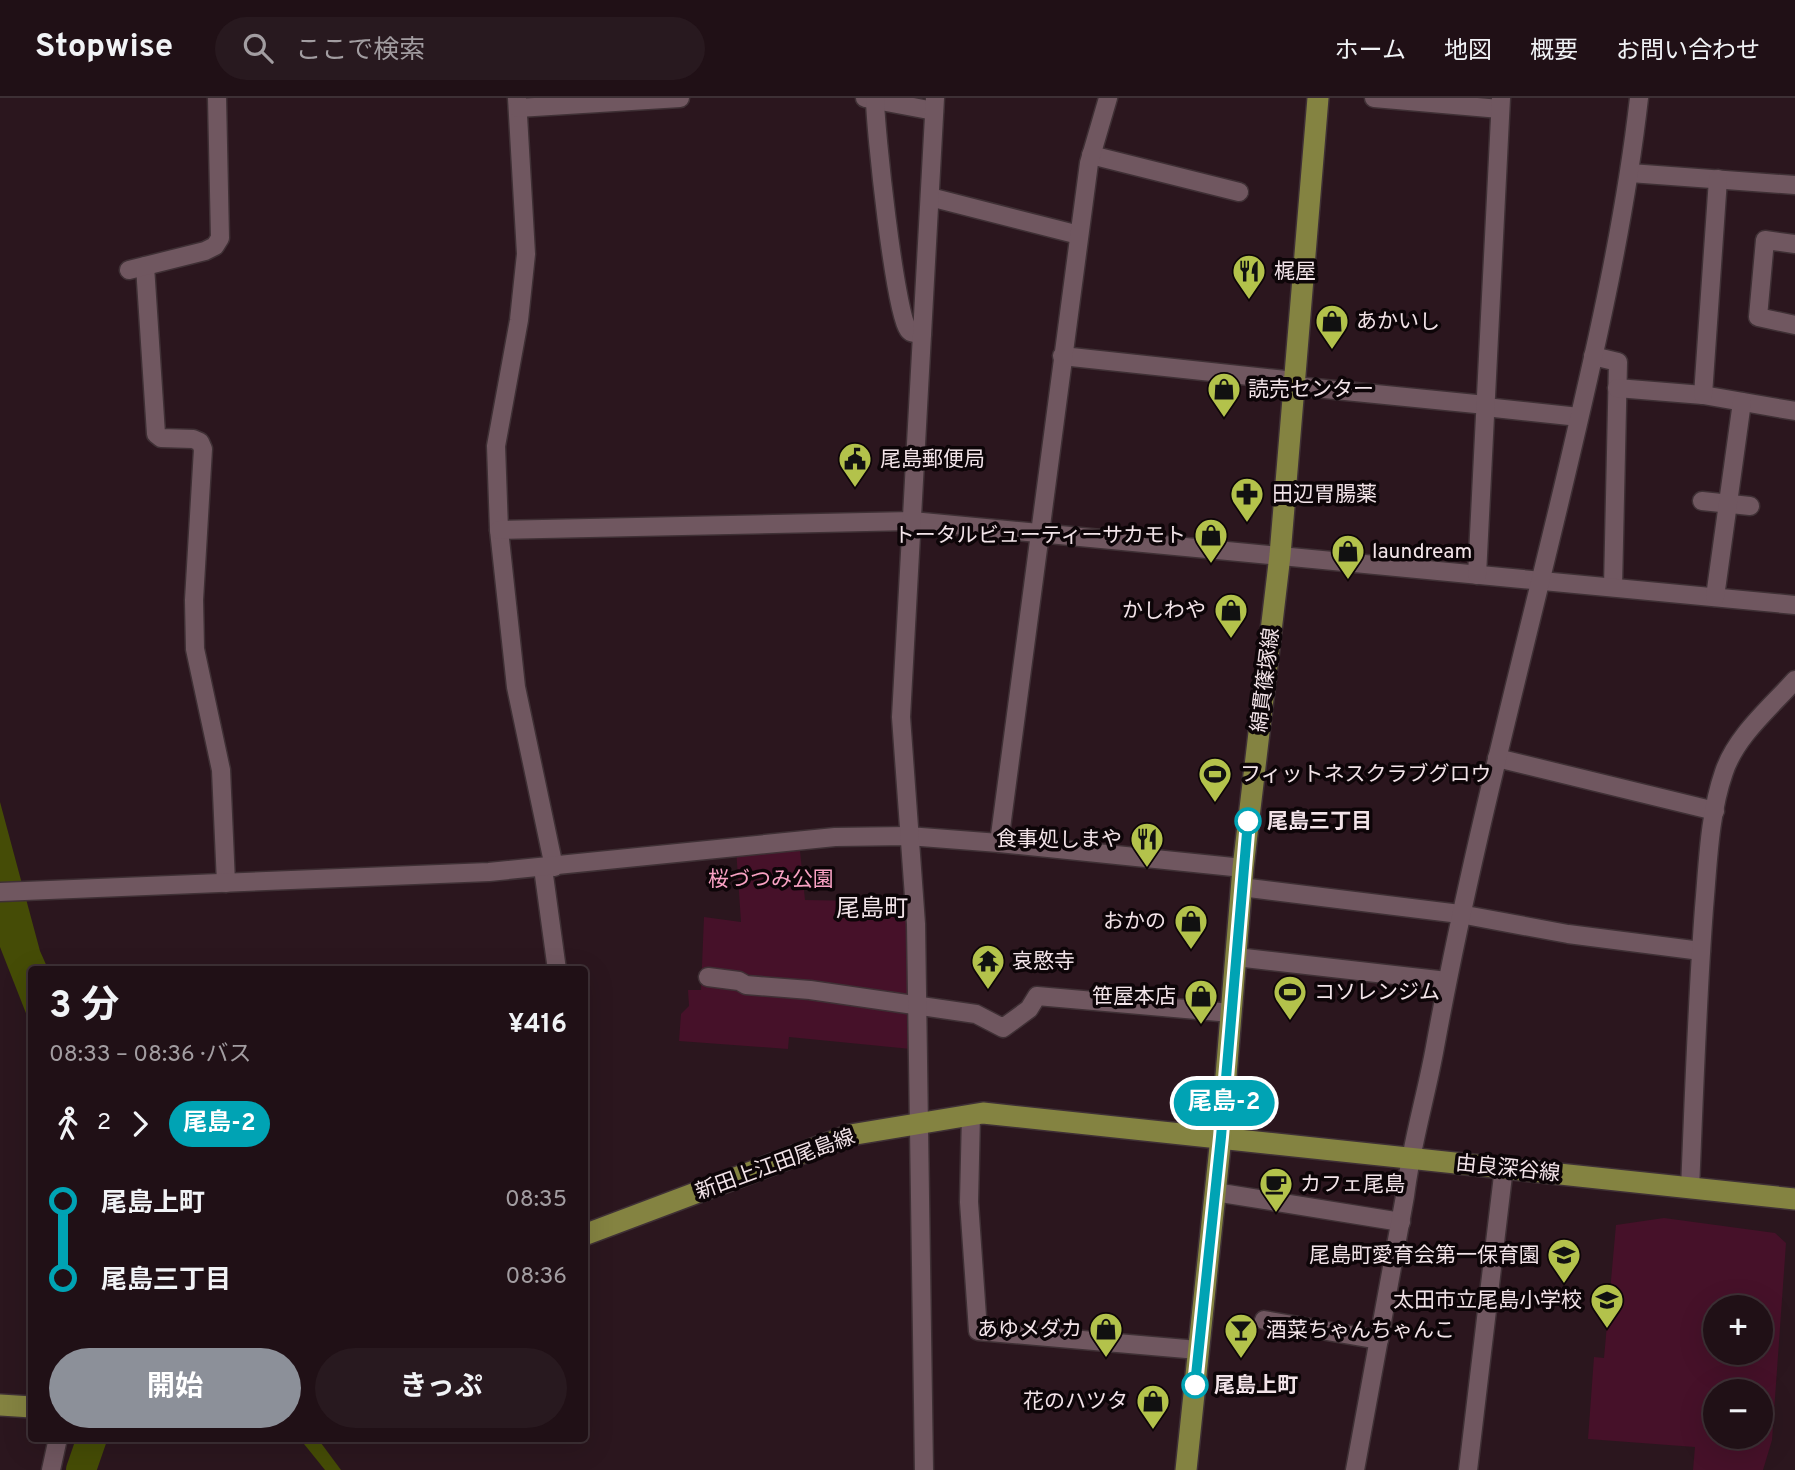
<!DOCTYPE html>
<html lang="ja">
<head>
<meta charset="utf-8">
<style>
  :root { --surface:#201016; --page:#28191f; --text:#f1f3f6; --muted:#a29da1; --line:#3d3035; --accent:#8c9099 }
  body { margin:0; font-family:Overpass,"Noto Sans JP",sans-serif; background:var(--page); color:var(--text); height:100vh; display:flex; flex-direction:column; font-size:26px; white-space:nowrap }
  * { box-sizing:border-box; margin:0 }
  p { font-size:23px; color:var(--muted) }
  .icon { flex:none; width:38px; height:38px; fill:none; stroke:currentColor; stroke-width:2; stroke-linecap:round; stroke-linejoin:round }
  .map { position:relative; flex:1; overflow:hidden }
  .side { position:absolute; left:28px; top:868px; width:560px; height:476px; display:flex; flex-direction:column; background:var(--surface); border-radius:7px; box-shadow:0 7px 28px #0002,0 0 0 2px var(--line) }
  .side>* { flex:none }
  .badge { padding:0 14px; border-radius:23px; font-size:24px; line-height:46px }
  .controls { position:absolute; left:1703px; top:1197px; display:grid; gap:14px }
  .controls a { display:grid; place-items:center; width:70px; height:70px; border-radius:50%; background:var(--surface); box-shadow:0 7px 28px #0002,0 0 0 2px var(--line); font-size:35px }
  .map>.badge { position:absolute; translate:-50% -50%; box-shadow:0 0 0 4px #fff }
  .legs { display:flex; align-items:center; gap:10px; height:77px; padding:0 21px; font-size:23px }
  .legs p { margin-inline-start:auto }
  .headline { display:flex; align-items:center; justify-content:space-between; height:119px; padding:0 21px }
  h1 { font-size:38px; font-weight:700; line-height:52px }
  .cta { display:flex; gap:14px; margin-top:auto; padding:14px 21px }
  .cta a { flex:1; height:80px; border-radius:42px; background:var(--accent); color:#fff; font-size:28px; font-weight:700; line-height:80px; text-align:center }
  .cta a+a { background:var(--page); color:var(--text) }
  ul { padding:0 21px; list-style:none }
  li { display:flex; align-items:center; gap:24px; height:77px; font-size:26px }
  li i { display:grid; place-items:center; width:10px; height:100%; margin:0 9px; background:currentColor }
  li i::after { content:''; width:18px; height:18px; margin:-9px; border:5px solid; border-radius:50%; background:var(--surface) }
  li p { margin-inline-start:auto }
  li:first-child i { background:linear-gradient(#0000 50%,currentColor 0) }
  li:last-child i { background:linear-gradient(currentColor 50%,#0000 0) }
  header { display:flex; align-items:center; gap:42px; box-sizing:border-box; height:98px; padding:0 35px; background:var(--surface); border-bottom:2px solid var(--line) }
  header strong { font-size:33px }
  nav { display:flex; gap:38px; margin-inline-start:auto; font-size:24px }
  .search { width:490px; height:63px; background:var(--page); display:flex; align-items:center; gap:18px; box-sizing:border-box; padding:0 24px; border-radius:38px; color:var(--muted); font-size:26px }
  .map>svg:first-child { display:block }
</style>
</head>
<body>
<header>
<strong>Stopwise</strong>
<div class="search"><svg class="icon" aria-label="search" viewBox="0 0 24 24"><circle cx="10" cy="10" r="6"/><path d="M15 15l6 6"/></svg>ここで検索</div>
<nav><a>ホーム</a><a>地図</a><a>概要</a><a>お問い合わせ</a></nav>
</header>
<div class="map">
<svg width="1795" height="1372" viewBox="0 0 1795 1372">
  <rect width="100%" height="100%" fill="#2b161e"/>
  <g fill="#461129" fill-rule="evenodd">
    <path d="M799 743 805 802 858 803 857 814 909 821 911 951 789 939 788 951 679 943 681 916 689 908 688 892H701L704 819 741 824 736 750Z"/>
    <path d="M1664 1120 1775 1135 1786 1145 1772 1342 1763 1372H1693L1695 1349 1588 1341 1594 1259 1604 1260 1616 1127ZM1760 1209V1255H1715V1209ZM1760 1293V1339H1715V1293Z"/>
  </g>
  <g fill="#454c06">
    <path d="M0 704 40 853 48 871 32 872 31 928 0 849Z"/>
    <path d="M300 1341H318L341 1372H325Z"/>
  </g>
  <g fill="none" stroke-linecap="round" stroke-linejoin="round">
    <path stroke="#454c06" stroke-width="30" d="M81 1372 92 1340"/>
    <defs>
      <g id="minor">
        <path d="M517 0 526 156 519 222 496 348 499 432 516 589 554 769"/>
        <path d="M865 0 934 13"/>
        <path d="M875 0C875 30 895 215 908 231 911 236 916 235 922 236"/>
        <path d="M1374 0 1500 11"/>
        <path d="M518 10 680 0"/>
        <path d="M1091 57 1239 94"/>
        <path d="M1630 75 1795 87"/>
        <path d="M930 99 1079 137"/>
        <path d="M1795 146 1765 142 1758 219 1795 227"/>
        <path d="M145 168 156 336 161 340 193 341 200 344 203 351 194 502 195 551 221 672 226 785"/>
        <path d="M129 172 205 153 215 148 220 140 217 0"/>
        <path d="M1062 258 1295 283"/>
        <path d="M1593 258 1618 264 1613 489"/>
        <path d="M1295 288 1486 307"/>
        <path d="M1617 290 1703 297 1795 313"/>
        <path d="M1703 297 1718 81"/>
        <path d="M1485 309 1579 319"/>
        <path d="M1702 403 1750 408"/>
        <path d="M499 432 912 423 1795 507"/>
        <path d="M1477 477 1501 0"/>
        <path d="M1715 499 1742 304"/>
        <path d="M1497 660 1715 713"/>
        <path d="M999 745 1089 65 1108 0"/>
        <path d="M543 770 557 872"/>
        <path d="M1241 789 1460 816 1568 836 1701 853"/>
        <path d="M0 794 489 774 835 739 908 738 999 745 1243 770"/>
        <path d="M1236 859 1447 883"/>
        <path d="M708 879 739 883 746 887 810 892 976 916 1003 930 1029 911 1037 898 1231 915"/>
        <path d="M971 1017 969 1104 978 1233 1198 1252"/>
        <path d="M1690 1091C1694 998 1697 904 1704 810 1708 766 1709 717 1724 674 1736 638 1770 610 1795 582"/>
        <path d="M1215 1094 1401 1124"/>
        <path d="M1264 1222 1379 1242"/>
        <path d="M51 1372 58 1340"/>
        <path d="M924 1372 916 826 901 619 935 0"/>
        <path d="M1355 1372 1405 1098C1411 1047 1426 999 1435 949 1471 751 1524 556 1570 360 1598 241 1625 122 1639 0"/>
        <path d="M1468 1372 1504 1069"/>
      </g>
      <g id="major">
        <path d="M584 1137 850 1037 983 1015 1795 1101"/>
        <path d="M0 1307 32 1309"/>
        <path d="M1186 1372 1221 1039 1243 770 1280 457 1318 0"/>
      </g>
    </defs>
    <use href="#minor" stroke="#3f3035" stroke-width="21"/>
    <use href="#major" stroke="#3f3035" stroke-width="24"/>
    <use href="#minor" stroke="#705760" stroke-width="18"/>
    <use href="#major" stroke="#848341" stroke-width="21"/>
  </g>
  <g fill="none" stroke-linecap="round" stroke-linejoin="round">
    <defs>
      <path id="line-1" d="M1195 1287 1221 1039 1248 723"/>
    </defs>
    <use href="#line-1" stroke="#fff" stroke-width="16"/>
    <use href="#line-1" stroke="#00a3b4" stroke-width="10"/>
  </g>
  <defs>
    <symbol id="restaurant-pin" viewBox="-11 -11 22 30"><path d="M0 17L-7.5 6A9.5 9.5 0 1 1 7.5 6Z" fill="#b3c24b" stroke="#0d0508"/><path d="M-5-6h1v4h1v-4h1v4h1v-4h1v5L-1.5 .5V6h-2V.5L-5-1ZM5-6V6H3V1.5H1.5Q1.5-4 5-6Z" fill="#111"/></symbol>
    <symbol id="shop-pin" viewBox="-11 -11 22 30"><path d="M0 17L-7.5 6A9.5 9.5 0 1 1 7.5 6Z" fill="#b3c24b" stroke="#0d0508"/><path d="M-5-2.5h2.3a2.7 3.5 0 0 1 5.4 0H5L5.5 6h-11ZM-1.5-2.5h3a1.5 2.3 0 0 0-3 0Z" fill="#111"/></symbol>
    <symbol id="civic-pin" viewBox="-11 -11 22 30"><path d="M0 17L-7.5 6A9.5 9.5 0 1 1 7.5 6Z" fill="#b3c24b" stroke="#0d0508"/><path d="M-.6-6.5H3V-4.5H.6V-3L4-1V1h2V6H-6V1h2V-1L-.6-3ZM-1.2 2.5V6h2.4V2.5Z" fill="#111"/></symbol>
    <symbol id="pharmacy-pin" viewBox="-11 -11 22 30"><path d="M0 17L-7.5 6A9.5 9.5 0 1 1 7.5 6Z" fill="#b3c24b" stroke="#0d0508"/><path d="M-2-6h4v4h4v4h-4v4h-4v-4h-4v-4h4Z" fill="#111"/></symbol>
    <symbol id="stadium-pin" viewBox="-11 -11 22 30"><path d="M0 17L-7.5 6A9.5 9.5 0 1 1 7.5 6Z" fill="#b3c24b" stroke="#0d0508"/><path d="M0-5a6.5 5 0 1 0 0 10a6.5 5 0 1 0 0-10ZM-3.5-1.8h7v3.6h-7Z" fill="#111"/></symbol>
    <symbol id="temple-pin" viewBox="-11 -11 22 30"><path d="M0 17L-7.5 6A9.5 9.5 0 1 1 7.5 6Z" fill="#b3c24b" stroke="#0d0508"/><path d="M0-6L5-2H3V0L6.5 2.5H4V6H1.5V3h-3V6H-4V2.5H-6.5L-3 0V-2H-5Z" fill="#111"/></symbol>
    <symbol id="cafe-pin" viewBox="-11 -11 22 30"><path d="M0 17L-7.5 6A9.5 9.5 0 1 1 7.5 6Z" fill="#b3c24b" stroke="#0d0508"/><path d="M-5.5-4.5H6V0H3Q3 3.5 0 3.5H-2.5Q-5.5 3.5-5.5 0ZM3-3.2v2h1.7v-2ZM-6 4.5H4V6H-6Z" fill="#111"/></symbol>
    <symbol id="school-pin" viewBox="-11 -11 22 30"><path d="M0 17L-7.5 6A9.5 9.5 0 1 1 7.5 6Z" fill="#b3c24b" stroke="#0d0508"/><path d="M0-5L7-2L0 1L-7-2ZM-4 1L0 2.5L4 1V4Q0 6-4 4Z" fill="#111"/></symbol>
    <symbol id="bar-pin" viewBox="-11 -11 22 30"><path d="M0 17L-7.5 6A9.5 9.5 0 1 1 7.5 6Z" fill="#b3c24b" stroke="#0d0508"/><path d="M-6-5H6L.8 .8V4.5H3.5V6h-7V4.5H-.8V.8Z" fill="#111"/></symbol>
  </defs>
  <g fill-rule="evenodd">
    <use href="#restaurant-pin" x="1230" y="154" width="38" height="52"/>
    <use href="#shop-pin" x="1313" y="204" width="38" height="52"/>
    <use href="#shop-pin" x="1205" y="272" width="38" height="52"/>
    <use href="#civic-pin" x="836" y="342" width="38" height="52"/>
    <use href="#pharmacy-pin" x="1228" y="377" width="38" height="52"/>
    <use href="#shop-pin" x="1192" y="418" width="38" height="52"/>
    <use href="#shop-pin" x="1329" y="434" width="38" height="52"/>
    <use href="#shop-pin" x="1212" y="493" width="38" height="52"/>
    <use href="#stadium-pin" x="1196" y="657" width="38" height="52"/>
    <use href="#restaurant-pin" x="1128" y="722" width="38" height="52"/>
    <use href="#shop-pin" x="1172" y="804" width="38" height="52"/>
    <use href="#temple-pin" x="969" y="844" width="38" height="52"/>
    <use href="#stadium-pin" x="1271" y="875" width="38" height="52"/>
    <use href="#shop-pin" x="1182" y="879" width="38" height="52"/>
    <use href="#cafe-pin" x="1257" y="1067" width="38" height="52"/>
    <use href="#school-pin" x="1545" y="1138" width="38" height="52"/>
    <use href="#school-pin" x="1588" y="1183" width="38" height="52"/>
    <use href="#shop-pin" x="1087" y="1212" width="38" height="52"/>
    <use href="#bar-pin" x="1222" y="1213" width="38" height="52"/>
    <use href="#shop-pin" x="1134" y="1284" width="38" height="52"/>
  </g>
  <g fill="#fff" stroke="#00a3b4" stroke-width="3.5">
    <circle cx="1248" cy="723" r="12"/>
    <circle cx="1195" cy="1287" r="12"/>
  </g>
  <g text-anchor="middle" stroke-width="7" stroke-linejoin="round" paint-order="stroke">
    <g font-size="21" fill="#f2e3e8" stroke="#0d0508" text-anchor="start">
      <text x="1274" y="180">梶屋</text>
      <text x="1356" y="230">あかいし</text>
      <text x="1248" y="298">読売センター</text>
      <text x="880" y="368">尾島郵便局</text>
      <text x="1272" y="403">田辺胃腸薬</text>
      <text x="1186" y="444" text-anchor="end">トータルビューティーサカモト</text>
      <text x="1372" y="460">laundream</text>
      <text x="1206" y="519" text-anchor="end">かしわや</text>
      <text x="1240" y="683">フィットネスクラブグロウ</text>
      <text x="1122" y="748" text-anchor="end">食事処しまや</text>
      <text x="1166" y="830" text-anchor="end">おかの</text>
      <text x="1012" y="870">哀愍寺</text>
      <text x="1314" y="901">コソレンジム</text>
      <text x="1176" y="905" text-anchor="end">笹屋本店</text>
      <text x="1300" y="1093">カフェ尾島</text>
      <text x="1540" y="1164" text-anchor="end">尾島町愛育会第一保育園</text>
      <text x="1582" y="1209" text-anchor="end">太田市立尾島小学校</text>
      <text x="1082" y="1238" text-anchor="end">あゆメダカ</text>
      <text x="1266" y="1239">酒菜ちゃんちゃんこ</text>
      <text x="1128" y="1310" text-anchor="end">花のハツタ</text>
    </g>
    <g font-size="21" fill="#f2e3e8" stroke="#0d0508">
      <text transform="translate(1265 582) rotate(-83)" y="7">綿貫篠塚線</text>
      <text transform="translate(775 1066) rotate(-20)" y="7">新田上江田尾島線</text>
      <text transform="translate(1508 1070) rotate(6)" y="7">由良深谷線</text>
    </g>
    <g font-size="21" font-weight="bold" fill="#f2e3e8" stroke="#0d0508" text-anchor="start">
      <text x="1267" y="730">尾島三丁目</text>
      <text x="1214" y="1294">尾島上町</text>
    </g>
    <g font-size="21" fill="#f9a1c3" stroke="#0d0508">
      <text x="771" y="788">桜づつみ公園</text>
    </g>
    <g font-size="24" fill="#f2e3e8" stroke="#0d0508">
      <text x="872" y="818">尾島町</text>
    </g>
  </g>
</svg>
<div class="controls">
<a>+</a>
<a>−</a>
</div>
<b class="badge" style="left:1224px;top:1005px;background:#00a3b4;color:#fff">尾島-2</b>
<section class="side">
<div class="headline"><div><h1>3 分</h1><p>08:33 – 08:36 · バス</p></div><b>¥416</b></div>
<div class="legs"><svg class="icon" aria-label="walk" viewBox="0 0 24 24"><circle cx="13" cy="4" r="2"/><path d="M13 8l-2 6 4 7M11 14l-3 7M7 12l3-4h3l4 4"/></svg>2<svg class="icon" aria-label="forward" viewBox="0 0 24 24"><path d="M9 5l7 7-7 7"/></svg><b class="badge" style="background:#00a3b4;color:#fff">尾島-2</b></div>
<ul>
<li><i style="color:#00a3b4"></i><b>尾島上町</b><p>08:35</p></li>
<li><i style="color:#00a3b4"></i><b>尾島三丁目</b><p>08:36</p></li>
</ul>
<div class="cta"><a>開始</a><a>きっぷ</a></div>
</section>
</div>
</body>
</html>
